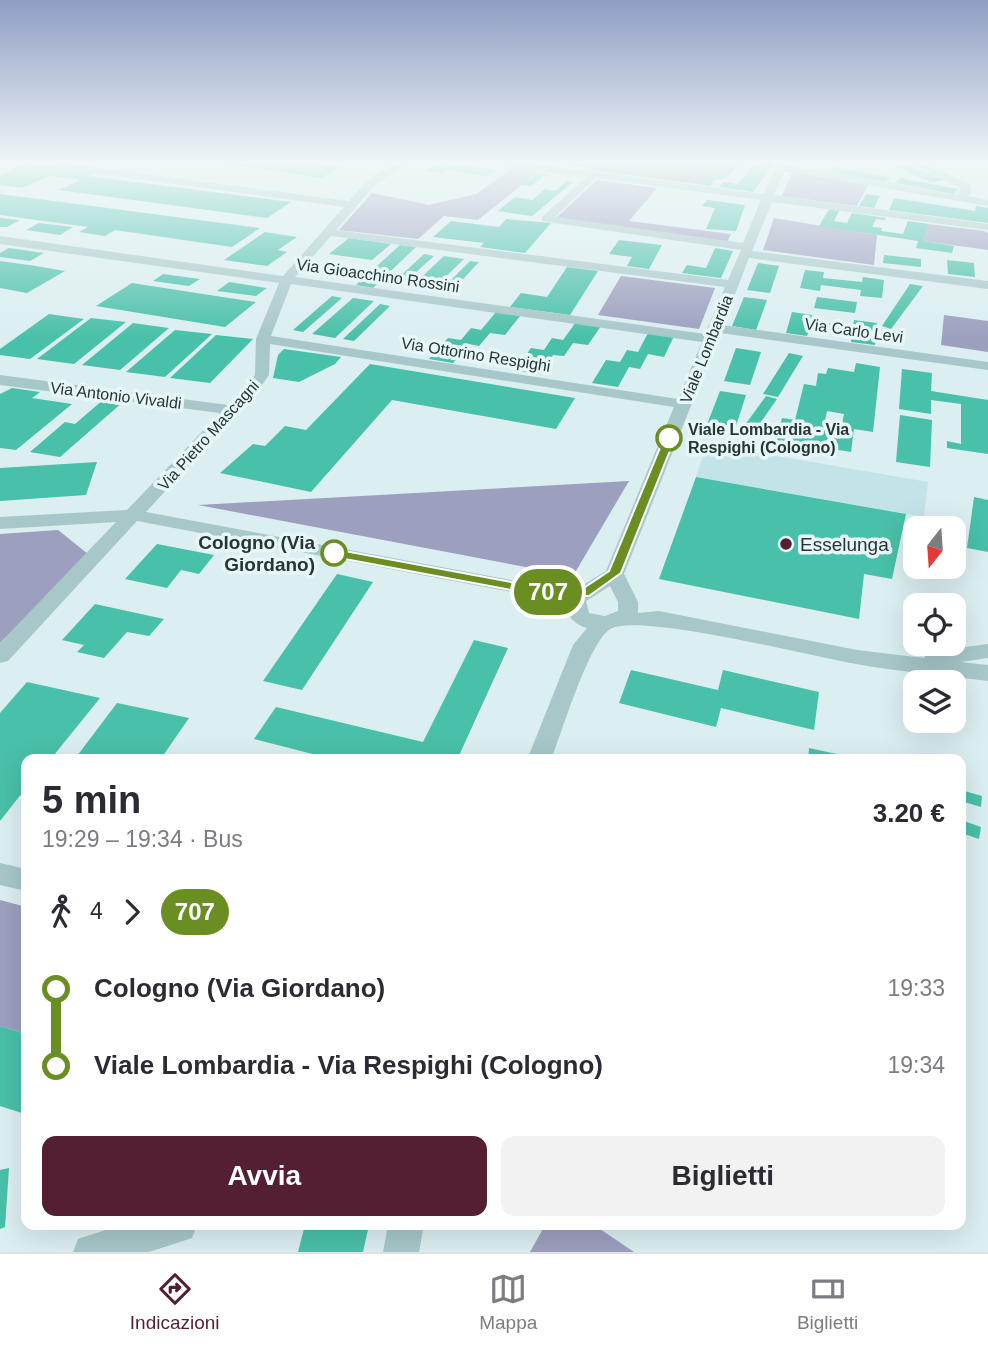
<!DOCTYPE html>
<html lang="it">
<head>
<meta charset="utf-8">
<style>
  :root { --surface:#fff; --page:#f2f2f3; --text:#2b2b33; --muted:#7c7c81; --line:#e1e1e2; --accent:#541f32 }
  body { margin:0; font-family:Arial,sans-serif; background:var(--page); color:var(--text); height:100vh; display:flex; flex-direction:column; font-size:26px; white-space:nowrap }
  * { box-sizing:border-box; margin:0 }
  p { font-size:23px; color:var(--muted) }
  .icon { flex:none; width:38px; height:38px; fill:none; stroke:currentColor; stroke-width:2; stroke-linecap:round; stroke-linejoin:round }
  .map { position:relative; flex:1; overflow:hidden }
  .side { position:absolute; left:21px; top:754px; width:945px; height:476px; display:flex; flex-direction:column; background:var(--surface); border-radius:14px; box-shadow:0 7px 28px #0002 }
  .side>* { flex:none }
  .badge { padding:0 14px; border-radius:23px; font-size:24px; line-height:46px }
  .needle { width:46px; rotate:197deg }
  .buttons { position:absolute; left:903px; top:516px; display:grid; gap:14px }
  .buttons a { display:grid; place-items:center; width:63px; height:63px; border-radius:14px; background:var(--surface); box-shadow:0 7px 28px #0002; font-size:35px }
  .map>.badge { position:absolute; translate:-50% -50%; box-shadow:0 0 0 4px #fff }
  .legs { display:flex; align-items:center; gap:10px; height:77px; padding:0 21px; font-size:23px }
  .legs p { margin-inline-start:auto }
  .headline { display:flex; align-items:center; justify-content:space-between; height:119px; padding:0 21px }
  h1 { font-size:38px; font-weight:700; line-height:52px }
  .cta { display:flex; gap:14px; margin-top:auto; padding:14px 21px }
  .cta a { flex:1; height:80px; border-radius:14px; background:var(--accent); color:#fff; font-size:28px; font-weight:700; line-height:80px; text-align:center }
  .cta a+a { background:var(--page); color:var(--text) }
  ul { padding:0 21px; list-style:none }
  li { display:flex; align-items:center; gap:24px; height:77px; font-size:26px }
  li i { display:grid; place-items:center; width:10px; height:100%; margin:0 9px; background:currentColor }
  li i::after { content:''; width:18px; height:18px; margin:-9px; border:5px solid; border-radius:50%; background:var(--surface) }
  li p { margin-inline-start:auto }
  li:first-child i { background:linear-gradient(#0000 50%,currentColor 0) }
  li:last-child i { background:linear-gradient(currentColor 50%,#0000 0) }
  .tab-bar { display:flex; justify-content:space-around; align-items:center; height:98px; border-top:2px solid var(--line); background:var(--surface); font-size:19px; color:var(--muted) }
  .tab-bar a { display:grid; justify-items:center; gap:4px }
  .tab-bar .selected { color:var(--accent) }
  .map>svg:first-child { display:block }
</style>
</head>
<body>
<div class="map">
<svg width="988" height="1252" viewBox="0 0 988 1252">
  <rect width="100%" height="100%" fill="#dbeef0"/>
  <g fill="#9c9fbe">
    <path d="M598 163H732L717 176 696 184 590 170Z"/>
    <path d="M513 168 539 171 478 220 444 216 418 239 339 230 372 193 429 205 476 194Z"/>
    <path d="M792 172 868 185 857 206 782 196Z"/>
    <path d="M597 180 657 188 629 221 731 234 727 242 556 218Z"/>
    <path d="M774 218 877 235 874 265 763 250Z"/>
    <path d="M929 224 984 231 988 233V250L923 241Z"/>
    <path d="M621 276 715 288 699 329 598 315Z"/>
    <path d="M944 315 988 321V352L941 345Z"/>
    <path d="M629 481 573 576 198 505Z"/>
    <path d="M58 530 88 554 0 643V534Z"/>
    <path d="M0 900 26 907V1034L0 1026Z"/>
    <path d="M545 1225H594L634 1252H530Z"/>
  </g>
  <path fill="#c2e3e7" d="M707 444 928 482 924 517 696 477Z"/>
  <g fill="#49c0a9" fill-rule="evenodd">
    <path d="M27 163 97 172 88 176 291 202 267 218 59 190 80 180 49 176 22 188 0 185V175Z"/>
    <path d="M222 163H313L342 167 321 178Z"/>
    <path d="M437 163H446L497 170 486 177 448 169 442 173 424 171Z"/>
    <path d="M562 163H595L589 168Z"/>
    <path d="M732 163H741L726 178 715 180 710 186 696 184 717 176Z"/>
    <path d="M756 163H774L753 192 719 187 723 182 737 184Z"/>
    <path d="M906 164 944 180 932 182 894 166Z"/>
    <path d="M835 167 890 177 885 182 829 172Z"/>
    <path d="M538 173 547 174 531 186 521 185Z"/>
    <path d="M900 178 958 189 954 194 895 183Z"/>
    <path d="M567 181 573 182 532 216 498 211 515 197 532 200 545 189 555 191Z"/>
    <path d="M0 194 92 206 260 228 232 247 115 230 105 236 79 232 88 227 0 215Z"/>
    <path d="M866 194 880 196 874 208 859 206Z"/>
    <path d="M894 198 975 211 976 206 988 208V223L889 210Z"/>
    <path d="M707 200 745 205 736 231 706 229 715 208 702 206Z"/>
    <path d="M829 209 839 211 834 221 847 223 852 213 886 218 885 220 876 219 872 227 882 228 881 231 903 234 908 221 929 224 923 241 954 246 952 253 916 248 918 241 819 226Z"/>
    <path d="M0 218 20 220 7 227H0Z"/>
    <path d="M506 219 551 223 525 253 480 247 484 243 433 237 451 221 499 227Z"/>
    <path d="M39 223 73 227 60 235 26 230Z"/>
    <path d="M265 232 297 237 278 250 287 252 267 266 224 260Z"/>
    <path d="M349 238 391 244 372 260 329 254Z"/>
    <path d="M619 240 662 245 649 269 627 266 632 257 609 254Z"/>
    <path d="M400 245 416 247 373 288 356 285Z"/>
    <path d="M9 248 44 253 30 261 0 257V253Z"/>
    <path d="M715 248 733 251 721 278 682 273 687 265 706 268Z"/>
    <path d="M424 254 434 256 403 284 393 283Z"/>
    <path d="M884 255 921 259V267L883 263Z"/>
    <path d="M444 256 464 259 433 289 412 286Z"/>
    <path d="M947 260 974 263 975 277 948 274Z"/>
    <path d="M0 261 36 266 65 271 27 293 0 288Z"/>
    <path d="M470 261 479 262 451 292 441 290Z"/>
    <path d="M758 263 779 266 770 293 747 290Z"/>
    <path d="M567 267 598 271 570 315 510 307 521 293 547 297Z"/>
    <path d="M805 270 824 272 823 278 862 282 863 277 884 280 882 298 860 296 861 290 821 285 820 291 800 288Z"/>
    <path d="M163 274 200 279 189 286 153 281Z"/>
    <path d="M229 282 267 288 256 296 217 291Z"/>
    <path d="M132 283 229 298 256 302 225 327 96 306Z"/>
    <path d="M910 284 923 286 891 329 882 326Z"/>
    <path d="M332 296 342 298 303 332 293 330Z"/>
    <path d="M744 297 767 300 756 330 732 326Z"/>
    <path d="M817 297 857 302 855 313 814 308Z"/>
    <path d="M353 298 374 301 335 338 312 334Z"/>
    <path d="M380 304 390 306 354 341 343 339Z"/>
    <path d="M496 312 520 316 505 335 490 333 479 346 469 344 453 363 429 359 448 338 461 340 471 328 481 330Z"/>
    <path d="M792 312 812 315 811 321 853 326 854 320 877 323 875 345 851 342 852 336 809 330 807 336 786 333Z"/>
    <path d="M49 314 84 319 30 359 0 355V349Z"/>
    <path d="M91 318 126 322 74 364 37 359Z"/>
    <path d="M576 322 601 326 588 345 573 343 564 356 553 355 540 374 515 370 531 348 544 350 552 338 563 340Z"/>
    <path d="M133 323 169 328 120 370 82 365Z"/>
    <path d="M175 330 212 334 165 377 126 372Z"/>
    <path d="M648 333 674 336 664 357 648 354 640 369 629 367 618 387 592 383 606 360 620 362 627 350 638 352Z"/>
    <path d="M216 335 253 339 210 383 170 378Z"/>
    <path d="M736 348 761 352 750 385 724 381Z"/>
    <path d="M284 349 341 357 335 364 299 382 273 378 278 355Z"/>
    <path d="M789 353 803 356 778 397 763 394Z"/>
    <path d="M856 363 880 367 873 432 854 429 851 452 777 440 782 418 795 420 804 384 816 386 818 373 826 374 828 368 854 372ZM827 411 844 414 842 424 825 421Z"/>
    <path d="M370 364 575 398 556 429 392 400 311 492 220 473 253 444 265 446 285 426 306 430Z"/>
    <path d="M902 369 932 373 931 391 988 400V454L947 448V441L961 444V404L931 400V414L899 409Z"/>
    <path d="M12 388 40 392 32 398 72 404 16 450 0 448V394Z"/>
    <path d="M720 391 746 395 734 432 706 427Z"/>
    <path d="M766 396 777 399 754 432 742 429Z"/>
    <path d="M104 399 123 402 60 457 30 452 65 422 75 424Z"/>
    <path d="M900 415 932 420 930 467 896 462Z"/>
    <path d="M97 462 86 495 0 501V468Z"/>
    <path d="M696 477 906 514 892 579 864 574 859 619 659 579Z"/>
    <path d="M974 497 988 500V552L967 548Z"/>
    <path d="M157 544 214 555 199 574 181 570 167 588 125 579Z"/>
    <path d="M337 574 373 582 302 690 263 681Z"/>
    <path d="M95 604 164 619 149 636 127 632 104 658 77 652 84 645 62 640Z"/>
    <path d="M474 640 508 648 457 760H336L254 739 276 707 423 742Z"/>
    <path d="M631 670 718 690 723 670 819 692 814 730 721 708 716 727 619 703Z"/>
    <path d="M27 682 100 698 50 760H26V788L0 821V713Z"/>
    <path d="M117 703 189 718 160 760H74Z"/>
    <path d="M809 748 855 758V760H808Z"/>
    <path d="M961 790 982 796 981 807 961 801Z"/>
    <path d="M961 820 981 827 979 839 961 833Z"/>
    <path d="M0 1026 26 1034 25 1114 0 1106Z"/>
    <path d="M9 1168 5 1227 0 1229V1170Z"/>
    <path d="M305 1225H369L363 1252H298Z"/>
  </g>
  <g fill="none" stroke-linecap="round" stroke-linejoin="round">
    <g fill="#a7c7c8" fill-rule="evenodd">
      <path d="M38 163H63L349 201C364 184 382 163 407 163L376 184 336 230 728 280 741 250 542 221V217L586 177 504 166 499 163H525L764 194 777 163 958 195 961 188 909 163H922L970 184 971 192 968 196 988 200V206L784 171 774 195 988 224V230L772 202 752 251 988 281V289L749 258 723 325 988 362V370L720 333 624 574 638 602V613L659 611 857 650 924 658 927 653 935 651 988 644V658L960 662 988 665V681C944 675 899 672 856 664 814 657 638 612 610 629 588 644 562 732 551 760H527L573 645 587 628C574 625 563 613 567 599L543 598 137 521 8 661 0 663V643L116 522 0 529V517L127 510 220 413 0 385V375L228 405 255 375 256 339 279 283 0 244V236L283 276 344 207 43 166ZM596 178 761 200 743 243 555 217ZM331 236 725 287 705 334 295 277ZM291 284 702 342 678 399 271 336ZM270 344 674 407 606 571 580 587 543 586 146 512 260 388 269 375ZM610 586 618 602V611L605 616 589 613 586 601Z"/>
      <path d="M0 863 26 869V891L0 885Z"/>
      <path d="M121 1225H197L192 1238 149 1252H73L78 1239Z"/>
      <path d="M388 1225H424L419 1252H383Z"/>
    </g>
  </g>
  <linearGradient id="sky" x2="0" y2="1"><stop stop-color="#909dc4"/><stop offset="0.48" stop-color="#eff7f8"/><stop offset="1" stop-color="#eff7f8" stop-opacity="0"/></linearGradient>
  <rect width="988" height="338" fill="url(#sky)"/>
  <path fill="#6b8e23" stroke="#fff" stroke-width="2" d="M669 435 675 438 621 573 589 596H543L334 557 328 553 334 549 543 588 582 589 609 571 664 438Z"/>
  <g fill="#fff" stroke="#6b8e23" stroke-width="3.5">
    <circle cx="669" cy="438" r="12"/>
    <circle cx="334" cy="553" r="12"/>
  </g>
  <circle fill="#541f32" stroke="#e7f6f8" stroke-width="2.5" cx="786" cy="544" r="7"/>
  <g text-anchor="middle" stroke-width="7" stroke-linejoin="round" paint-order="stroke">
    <g font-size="16" fill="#273533" stroke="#e7f6f8">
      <text transform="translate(378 275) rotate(8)" y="6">Via Gioacchino Rossini</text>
      <text transform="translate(854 330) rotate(8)" y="6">Via Carlo Levi</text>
      <text transform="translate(706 349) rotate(-68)" y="6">Viale Lombardia</text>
      <text transform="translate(476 354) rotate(9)" y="6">Via Ottorino Respighi</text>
      <text transform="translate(116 395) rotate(7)" y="6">Via Antonio Vivaldi</text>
      <text transform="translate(208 435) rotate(-48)" y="6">Via Pietro Mascagni</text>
    </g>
    <g font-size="16" font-weight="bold" fill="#273533" stroke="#e7f6f8" text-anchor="start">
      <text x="688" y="435">Viale Lombardia - Via<tspan x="688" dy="18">Respighi (Cologno)</tspan></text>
    </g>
    <g font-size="19" font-weight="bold" fill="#273533" stroke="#e7f6f8" text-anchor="end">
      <text x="315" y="549">Cologno (Via<tspan x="315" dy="22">Giordano)</tspan></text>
    </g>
    <g font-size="19" fill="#273533" stroke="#e7f6f8" text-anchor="start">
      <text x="800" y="551">Esselunga</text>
    </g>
  </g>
</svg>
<div class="buttons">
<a><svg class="needle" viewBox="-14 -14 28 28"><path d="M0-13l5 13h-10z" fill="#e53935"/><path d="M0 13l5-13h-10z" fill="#7c7c81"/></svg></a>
<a><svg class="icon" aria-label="locate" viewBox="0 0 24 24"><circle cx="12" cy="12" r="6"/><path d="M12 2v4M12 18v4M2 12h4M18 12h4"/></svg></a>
<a><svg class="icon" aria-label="layers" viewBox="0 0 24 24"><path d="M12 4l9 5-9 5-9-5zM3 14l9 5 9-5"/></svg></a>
</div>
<b class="badge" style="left:548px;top:592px;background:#6b8e23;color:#fff">707</b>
<section class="side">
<div class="headline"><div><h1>5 min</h1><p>19:29 – 19:34 · Bus</p></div><b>3.20 €</b></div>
<div class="legs"><svg class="icon" aria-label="walk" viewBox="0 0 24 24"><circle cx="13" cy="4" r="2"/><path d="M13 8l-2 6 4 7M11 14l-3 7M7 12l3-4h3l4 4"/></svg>4<svg class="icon" aria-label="forward" viewBox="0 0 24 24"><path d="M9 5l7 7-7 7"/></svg><b class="badge" style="background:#6b8e23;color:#fff">707</b></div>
<ul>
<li><i style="color:#6b8e23"></i><b>Cologno (Via Giordano)</b><p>19:33</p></li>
<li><i style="color:#6b8e23"></i><b>Viale Lombardia - Via Respighi (Cologno)</b><p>19:34</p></li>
</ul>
<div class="cta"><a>Avvia</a><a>Biglietti</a></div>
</section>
</div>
<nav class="tab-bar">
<a class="selected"><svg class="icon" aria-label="directions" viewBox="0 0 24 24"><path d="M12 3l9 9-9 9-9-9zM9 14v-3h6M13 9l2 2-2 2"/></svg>Indicazioni</a>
<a><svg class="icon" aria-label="map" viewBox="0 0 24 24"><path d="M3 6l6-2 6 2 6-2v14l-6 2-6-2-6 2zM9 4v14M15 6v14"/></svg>Mappa</a>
<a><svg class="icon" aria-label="tickets" viewBox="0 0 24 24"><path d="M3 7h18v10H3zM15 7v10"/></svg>Biglietti</a>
</nav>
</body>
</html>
